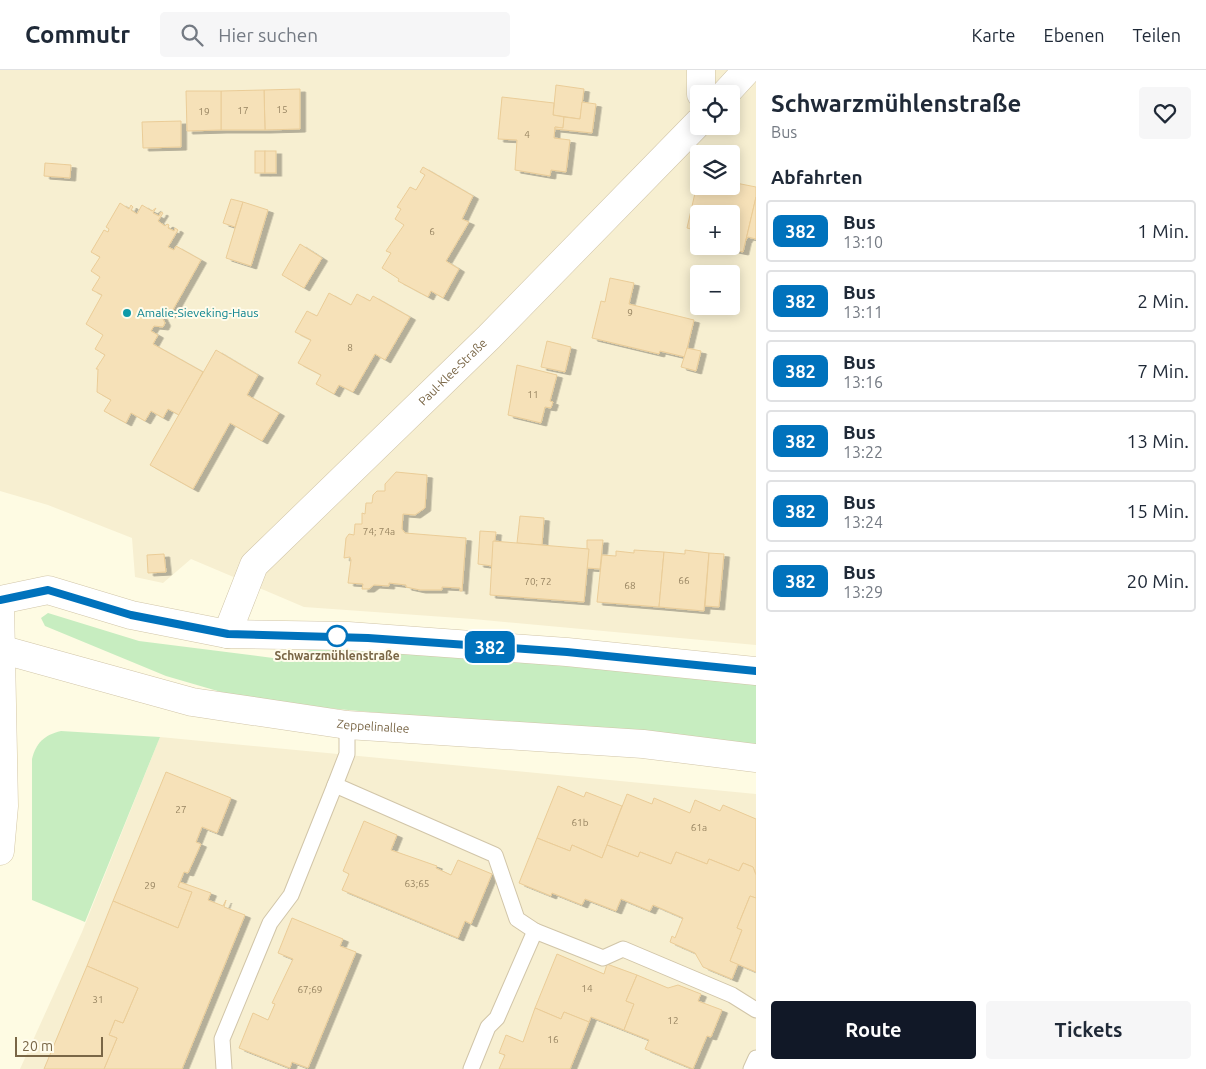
<!DOCTYPE html>
<html lang="de">
<head>
<meta charset="utf-8">
<style>
  :root { --surface:#fff; --page:#f6f6f7; --text:#1f2937; --muted:#747a83; --line:#e0e1e3; --accent:#111827 }
  body { margin:0; font-family:Ubuntu,sans-serif; background:var(--page); color:var(--text); height:100vh; display:flex; flex-direction:column; font-size:19px; white-space:nowrap }
  * { box-sizing:border-box; margin:0 }
  p { font-size:16px; color:var(--muted) }
  .icon { flex:none; width:28px; height:28px; fill:none; stroke:currentColor; stroke-width:2; stroke-linecap:round; stroke-linejoin:round }
  .map { position:relative; flex:1; overflow:hidden }
  .drawer { display:flex; flex-direction:column; background:var(--surface); width:450px }
  .drawer>* { flex:none }
  .badge { padding:0 10px; border-radius:8px; font-size:18px; line-height:32px }
  .buttons { position:absolute; left:690px; top:15px; display:grid; gap:10px }
  .buttons a { display:grid; place-items:center; width:50px; height:50px; border-radius:5px; background:var(--surface); box-shadow:0 2px 12px #0003; font-size:25px }
  .scale { position:absolute; left:15px; bottom:12px; width:88px; box-sizing:border-box; padding-left:5px; border:2px solid #796646; border-top:0; font-size:14px; line-height:18px; white-space:nowrap; color:#796646; -webkit-text-stroke:4px #fffcec; paint-order:stroke }
  .map>.badge { position:absolute; translate:-50% -50%; box-shadow:0 0 0 2px #fff }
  h2 { padding:0 15px; font-size:19px; line-height:45px }
  .round { display:grid; place-items:center; flex:none; width:52px; height:52px; border-radius:5px; background:var(--page) }
  .summary { display:flex; align-items:center; justify-content:space-between; height:85px; padding:0 15px }
  h1 { font-size:24px; font-weight:600; line-height:38px }
  .button { display:flex; gap:10px; margin-top:auto; padding:10px 15px }
  .button a { flex:1; height:58px; border-radius:5px; background:var(--accent); color:#fff; font-size:20px; font-weight:600; line-height:58px; text-align:center }
  .button a+a { background:var(--page); color:var(--text) }
  ul { padding:0; list-style:none }
  li { display:flex; align-items:center; gap:15px; height:62px; margin:0 10px 8px; padding:0 5px; border:2px solid var(--line); border-radius:5px }
  li div { flex:1 }
  li b { display:block; font-size:19px }
  li em { font-style:normal }
  li .badge { min-width:55px; font-weight:700; text-align:center }
  header { display:flex; align-items:center; gap:30px; box-sizing:border-box; height:70px; padding:0 25px; background:var(--surface); border-bottom:1px solid var(--line) }
  header strong { font-size:24px }
  nav { display:flex; gap:28px; margin-inline-start:auto; font-size:18px }
  .search { width:350px; height:45px; background:var(--page); display:flex; align-items:center; gap:12px; box-sizing:border-box; padding:0 18px; border-radius:5px; color:var(--muted); font-size:19px }
  main { display:flex; flex:1; min-height:0 }
  .map>svg:first-child { display:block }
</style>
</head>
<body>
<header>
<strong>Commutr</strong>
<div class="search"><svg class="icon" aria-label="search" viewBox="0 0 24 24"><circle cx="10" cy="10" r="6"/><path d="M15 15l6 6"/></svg>Hier suchen</div>
<nav><a>Karte</a><a>Ebenen</a><a>Teilen</a></nav>
</header>
<main>
<div class="map">
<svg width="756" height="999" viewBox="0 0 756 999">
  <defs>
    <filter id="shadow"><feDropShadow dx="5.5" dy="3" stdDeviation="0" flood-color="#0004"/></filter>
  </defs>
  <rect width="100%" height="100%" fill="#fefbe3"/>
  <g fill="#f7efd1" fill-rule="evenodd">
    <path d="M0 0H756V575L473 549 304 537 191 489 163 513 135 507 132 468 48 435 0 421ZM699 24H731V56H699ZM699 84H731V116H699ZM699 144H731V176H699ZM699 204H731V236H699Z"/>
    <path d="M160 667 756 724V999H20L82 862Z"/>
  </g>
  <g fill="#c7edc0">
    <path d="M48 543 139 571 273 588 348 572 756 605V678L252 631 166 606 45 556 41 548Z"/>
    <path d="M61 661 160 667 85 852 32 830V689C36 673 44 665 61 661Z"/>
  </g>
  <g fill="#f6e1b8" stroke="#eacc97" filter="url(#shadow)">
    <path d="M556 15 584 19 580 49 553 45Z"/>
    <path d="M300 19V59L265 60 264 20Z"/>
    <path d="M264 20 265 60H221V21Z"/>
    <path d="M186 21H221V60L187 61Z"/>
    <path d="M502 27 554 33 553 45 564 47 563 58 555 57 554 68 570 70 566 102 551 100 550 106 515 100 517 70 498 69Z"/>
    <path d="M582 32 596 34 592 63 555 59V57L563 58 564 47 580 49Z"/>
    <path d="M181 51V77L143 78 142 52Z"/>
    <rect x="255" y="81" width="10" height="22"/>
    <rect x="265" y="81" width="11" height="22"/>
    <path d="M45 93 71 95 70 108 44 106Z"/>
    <path d="M423 97 473 126 462 149 469 152 446 191 459 199 443 228 431 221 428 227 398 211 399 209 382 198 391 183 386 181 404 155 395 149 401 139 397 137 410 117 416 120 425 105 420 102Z"/>
    <path d="M731 112 756 117V127L743 182 733 180 737 164 731 163V144H699V161L687 158 695 123 699 124 701 116H731Z"/>
    <path d="M756 127V169L748 167 746 170Z"/>
    <path d="M231 129 243 132 235 157 223 153Z"/>
    <path d="M243 132 268 140 251 196 226 188Z"/>
    <path d="M120 133 129 139 131 135 133 137 131 140 137 144 142 135 152 141 156 138 153 143 159 146 161 142 163 143 158 151 165 156 167 154 169 155 168 158 174 161 175 158 178 160 168 177 174 180 176 176 201 190 170 245 163 241 161 245 165 253 163 257 154 256 151 261 158 265 153 274 203 302 179 345 168 339 163 348 151 341 145 351 131 343 126 353 104 341 111 330 97 322 98 299H96L105 285 95 279 103 265 86 254 102 225 92 220 100 207 91 201 100 187 91 182 104 160 108 162 109 159 106 157Z"/>
    <path d="M300 174 322 188 304 218 282 205Z"/>
    <path d="M610 208 634 213 629 234 694 250 685 287 660 281 659 284 592 268 601 231 605 232Z"/>
    <path d="M329 223 351 235 357 224 370 231 373 226 410 247 385 290 375 284 353 322 339 315 334 324 316 314 321 305 298 293 311 270 295 262 307 241 317 246Z"/>
    <path d="M547 271 571 277 565 302 541 297Z"/>
    <path d="M687 278 701 281 696 301 681 297Z"/>
    <path d="M216 280 258 305 247 325 279 343 262 371 230 353 193 419 150 395Z"/>
    <path d="M517 295 557 305 550 331 553 332 551 338 545 337 541 353 508 345Z"/>
    <path d="M396 402 427 405 425 438 415 445 403 444 402 459 405 463 466 468 462 521H460V518L442 517V520H420L406 517V515L389 513V516L374 515 369 519H362L363 514 348 513 351 490 350 487 344 488 346 468 349 464 354 465 355 454H362V443L365 444 366 433H372L373 425 377 421H385V414Z"/>
    <path d="M520 446 544 448 542 475 517 473Z"/>
    <path d="M480 461 496 462 492 496 478 494Z"/>
    <path d="M587 470H603L600 499 587 498Z"/>
    <path d="M493 471 589 479 584 532 490 525Z"/>
    <path d="M634 480 664 482 659 537 597 532 602 485 616 486V481L634 483Z"/>
    <path d="M685 480 709 483 704 541 659 537 664 482 685 484Z"/>
    <path d="M709 483 724 484 719 537 705 536Z"/>
    <path d="M164 484 166 502 148 503 147 485Z"/>
    <path d="M166 702 231 728 217 763 202 757 196 772 201 774 188 803 184 802 178 817 192 822 178 858 113 831Z"/>
    <path d="M558 716 584 727 586 722 622 736 602 788 572 775 570 781 537 768Z"/>
    <path d="M627 724 652 734 654 728 690 743 695 730 720 741 723 735 756 749V805L753 797 743 793 739 801 709 789 707 794 676 782 671 794 640 782 638 787 607 775Z"/>
    <path d="M364 751 397 765 391 780 437 796 436 798 451 805 458 790 492 804 471 854 465 851 458 868 342 820 349 804 343 801Z"/>
    <path d="M537 768 570 781 572 775 602 788 607 775 638 787 640 782 671 794 676 782 707 794 709 789 739 801 743 793 753 797 756 805V828L750 826 737 858 742 860 730 891 738 894 732 909 703 897 695 883 670 872 672 866 675 868 683 848 653 835 650 841 621 829 616 841 585 829 582 835 552 823 551 826 519 813Z"/>
    <path d="M180 812 211 823 208 830 223 836 226 830 224 837 245 845 182 999H104L117 968 109 965 115 950 123 953 138 918 87 896 113 831 178 858 192 822 178 817Z"/>
    <path d="M750 826 756 828V902L730 891 742 860 737 858Z"/>
    <path d="M292 848 343 869 340 876 356 882 308 998 292 992 290 998 239 978 253 943 268 950 275 934 272 933 293 889 278 883Z"/>
    <path d="M557 884 604 904 607 894 637 905 626 931 634 934 624 960 591 947 589 952 564 942 561 949 535 938Z"/>
    <path d="M87 896 138 918 123 953 115 950 109 965 117 968 104 999H44Z"/>
    <path d="M637 905 668 918 678 915 701 924 698 931 722 940 711 967 707 966 693 999 645 979 649 970 624 960 634 934 626 931Z"/>
    <path d="M535 938 561 949 564 942 589 952 570 999H499L505 985 499 983 506 965 523 972Z"/>
  </g>
  <g fill="none" stroke-linecap="round" stroke-linejoin="round">
    <defs>
      <g id="lane">
        <path d="M335 715 495 785 517 849 535 861"/>
        <path d="M224 999 222 969 270 853 291 825 335 715 347 684V655"/>
        <path d="M471 999 488 957 497 948 535 861 603 888 623 879 732 925 756 940"/>
        <path d="M751 999 756 988"/>
      </g>
      <g id="street">
        <path d="M701 24V0"/>
        <path d="M725 24 747 0"/>
        <path d="M0 530 48 520 131 545 227 564 348 566 567 582 756 601"/>
        <path id="s1" d="M227 564 254 495 489 267 699 52"/>
        <path id="s2" d="M0 579 192 632 347 655 643 674 756 688"/>
      </g>
      <path id="secondary" d="M0 534 4 736 0 781"/>
    </defs>
    <use href="#lane" stroke="#d1c5a8" stroke-width="17"/>
    <use href="#street" stroke="#d1c5a8" stroke-width="29"/>
    <use href="#secondary" stroke="#d4c7a5" stroke-width="29"/>
    <use href="#lane" stroke="#fff" stroke-width="15"/>
    <use href="#street" stroke="#fff" stroke-width="28"/>
    <use href="#secondary" stroke="#fff" stroke-width="28"/>
  </g>
  <g fill="none" stroke-linecap="round" stroke-linejoin="round">
    <defs>
      <path id="line" d="M0 530 48 520 131 545 228 564 368 568 567 582 756 601"/>
    </defs>
    <use href="#line" stroke="#fff" stroke-width="11"/>
    <use href="#line" stroke="#0072bc" stroke-width="8"/>
  </g>
  <circle fill="#0f9aa8" stroke="#fffcec" stroke-width="2" cx="127" cy="243" r="5"/>
  <circle fill="#fff" stroke="#0072bc" stroke-width="2.5" cx="337" cy="566" r="10"/>
  <g text-anchor="middle" stroke-width="4" stroke-linejoin="round" paint-order="stroke">
    <g font-size="10" fill="#988562">
      <text x="282" y="43">15</text>
      <text x="243" y="44">17</text>
      <text x="204" y="45">19</text>
      <text x="527" y="68">4</text>
      <text x="432" y="165">6</text>
      <text x="630" y="246">9</text>
      <text x="350" y="281">8</text>
      <text x="533" y="328">11</text>
      <text x="379" y="465">74; 74a</text>
      <text x="684" y="514">66</text>
      <text x="538" y="515">70; 72</text>
      <text x="630" y="519">68</text>
      <text x="181" y="743">27</text>
      <text x="580" y="756">61b</text>
      <text x="699" y="761">61a</text>
      <text x="417" y="817">63;65</text>
      <text x="150" y="819">29</text>
      <text x="587" y="922">14</text>
      <text x="310" y="923">67;69</text>
      <text x="98" y="933">31</text>
      <text x="673" y="954">12</text>
      <text x="553" y="973">16</text>
    </g>
    <g font-size="12" fill="#0d838f" stroke="#fffcec" text-anchor="start">
      <text x="137" y="247">Amalie-Sieveking-Haus</text>
    </g>
    <g font-size="12" fill="#796646" stroke="#fffcec">
      <text dy="4" stroke="none"><textPath href="#s1" startOffset="351">Paul-Klee-Straße</textPath></text>
      <text dy="4" stroke="none"><textPath href="#s2" startOffset="382">Zeppelinallee</textPath></text>
    </g>
    <g font-size="12" font-weight="bold" fill="#796646" stroke="#fffcec">
      <text x="337" y="590">Schwarzmühlenstraße</text>
    </g>
  </g>
</svg>
<div class="buttons">
<a><svg class="icon" aria-label="locate" viewBox="0 0 24 24"><circle cx="12" cy="12" r="6"/><path d="M12 2v4M12 18v4M2 12h4M18 12h4"/></svg></a>
<a><svg class="icon" aria-label="layers" viewBox="0 0 24 24"><path d="M12 4l9 5-9 5-9-5zM3 14l9 5 9-5"/></svg></a>
<a>+</a>
<a>−</a>
</div>
<div class="scale">20 m</div>
<b class="badge" style="left:490px;top:577px;background:#0072bc;color:#fff">382</b>
</div>
<section class="drawer">
<div class="summary"><div><h1>Schwarzmühlenstraße</h1><p>Bus</p></div><a class="round"><svg class="icon" aria-label="heart" viewBox="0 0 24 24"><path d="M12 20l-8-8c-3-5 5-10 8-4 3-6 11-1 8 4z"/></svg></a></div>
<h2>Abfahrten</h2>
<ul>
<li><span class="badge" style="background:#0072bc;color:#fff">382</span><div><b>Bus</b><p>13:10</p></div><em>1 Min.</em></li>
<li><span class="badge" style="background:#0072bc;color:#fff">382</span><div><b>Bus</b><p>13:11</p></div><em>2 Min.</em></li>
<li><span class="badge" style="background:#0072bc;color:#fff">382</span><div><b>Bus</b><p>13:16</p></div><em>7 Min.</em></li>
<li><span class="badge" style="background:#0072bc;color:#fff">382</span><div><b>Bus</b><p>13:22</p></div><em>13 Min.</em></li>
<li><span class="badge" style="background:#0072bc;color:#fff">382</span><div><b>Bus</b><p>13:24</p></div><em>15 Min.</em></li>
<li><span class="badge" style="background:#0072bc;color:#fff">382</span><div><b>Bus</b><p>13:29</p></div><em>20 Min.</em></li>
</ul>
<div class="button"><a>Route</a><a>Tickets</a></div>
</section>
</main>
</body>
</html>
